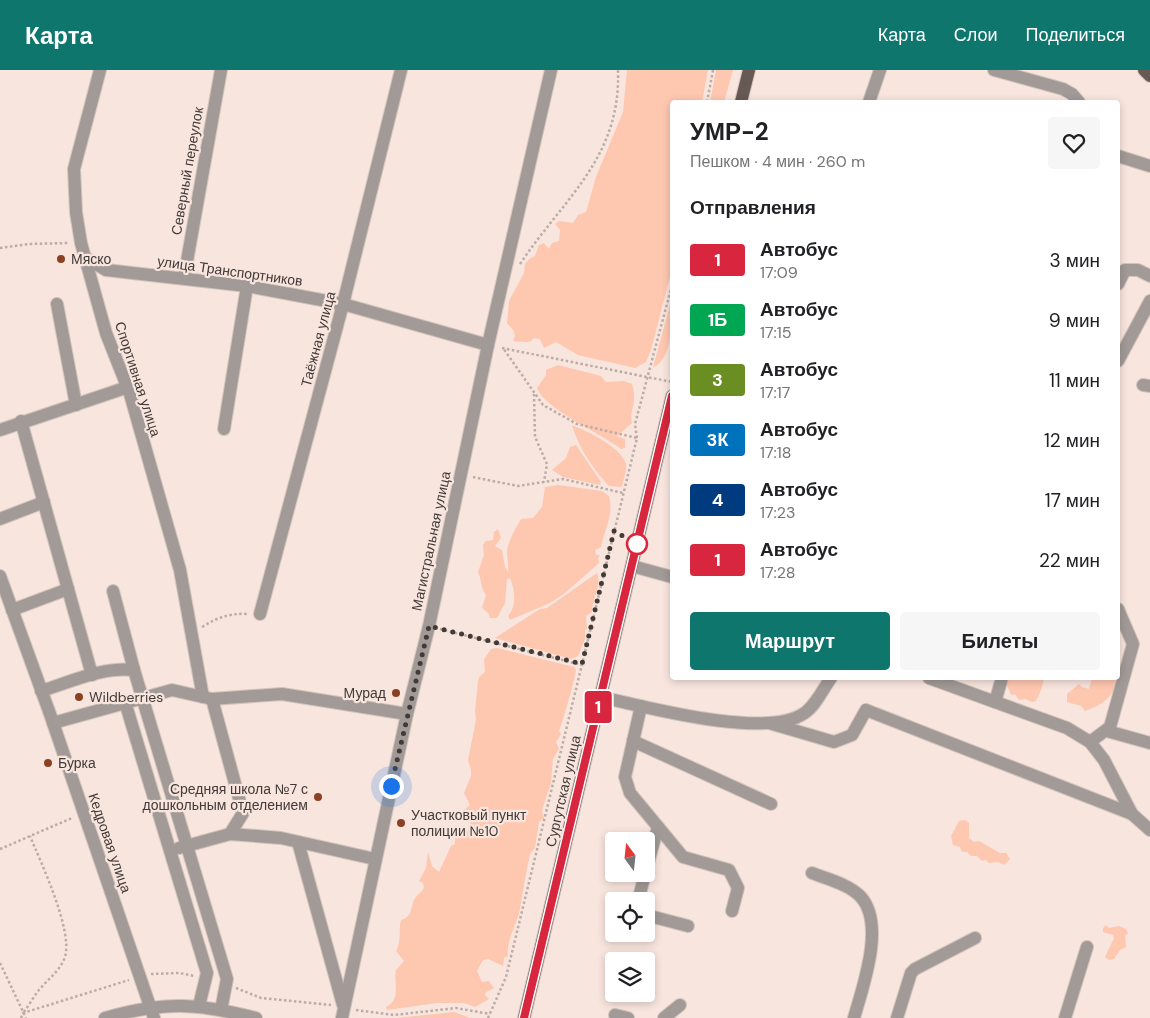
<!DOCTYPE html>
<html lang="ru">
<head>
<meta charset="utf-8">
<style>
  :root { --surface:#fff; --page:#f6f6f6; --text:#202124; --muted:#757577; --accent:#0f766e }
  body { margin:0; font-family:"DM Sans",sans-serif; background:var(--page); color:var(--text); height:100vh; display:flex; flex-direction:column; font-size:19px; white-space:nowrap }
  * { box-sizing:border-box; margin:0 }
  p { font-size:16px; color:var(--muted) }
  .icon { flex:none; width:28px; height:28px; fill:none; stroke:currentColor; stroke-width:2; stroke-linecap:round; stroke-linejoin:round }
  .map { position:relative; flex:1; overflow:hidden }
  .panel { position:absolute; left:670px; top:30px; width:450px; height:580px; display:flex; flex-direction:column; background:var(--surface); border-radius:5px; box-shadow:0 2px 8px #0003 }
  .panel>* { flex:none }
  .badge { padding:0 10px; border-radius:4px; font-size:18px; line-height:32px }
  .needle { width:32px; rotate:345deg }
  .buttons { position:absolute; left:605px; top:762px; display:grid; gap:10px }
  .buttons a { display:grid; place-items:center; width:50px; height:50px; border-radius:5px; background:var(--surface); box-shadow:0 2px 8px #0003; font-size:25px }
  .you { position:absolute; width:25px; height:25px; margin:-12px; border:4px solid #fff; border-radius:50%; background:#1a73e8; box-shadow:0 0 0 8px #1a73e833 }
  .map>.badge { position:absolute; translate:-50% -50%; box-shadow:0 0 0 2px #fff }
  h2 { padding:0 20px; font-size:19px; line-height:45px }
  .round { display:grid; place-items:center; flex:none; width:52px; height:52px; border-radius:5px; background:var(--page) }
  .head { display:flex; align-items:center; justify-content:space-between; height:85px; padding:0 20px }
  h1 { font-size:24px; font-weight:700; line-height:38px }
  .cta { display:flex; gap:10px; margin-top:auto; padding:10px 20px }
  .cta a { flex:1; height:58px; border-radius:5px; background:var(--accent); color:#fff; font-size:20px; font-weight:700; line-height:58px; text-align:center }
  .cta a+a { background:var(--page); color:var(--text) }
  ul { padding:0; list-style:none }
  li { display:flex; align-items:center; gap:15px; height:60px; padding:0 20px }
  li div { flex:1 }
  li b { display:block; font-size:19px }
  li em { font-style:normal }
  li .badge { min-width:55px; font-weight:700; text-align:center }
  header { display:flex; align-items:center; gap:30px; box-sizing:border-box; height:70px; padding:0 25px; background:var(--accent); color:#fff }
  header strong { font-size:24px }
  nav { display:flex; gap:28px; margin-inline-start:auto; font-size:18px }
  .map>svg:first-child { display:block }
  .green { fill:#fec7b0 }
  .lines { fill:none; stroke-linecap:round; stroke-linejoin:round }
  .minor-casing { stroke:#d3c3bd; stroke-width:14 }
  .major-casing { stroke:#d3c3bd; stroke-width:14 }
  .path { stroke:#bbaca6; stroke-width:2.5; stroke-dasharray:2.5 2.5; stroke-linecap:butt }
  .minor { stroke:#a29a97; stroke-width:12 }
  .major { stroke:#675954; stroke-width:12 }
  .line-casing { stroke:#fff; stroke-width:11 }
  .line { stroke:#d7263d; stroke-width:8 }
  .walk { stroke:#413a37; stroke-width:5; stroke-dasharray:0 9 }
  .poi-dot { fill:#8a4222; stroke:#f8e5de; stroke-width:2 }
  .stop-dot { fill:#fff; stroke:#d7263d; stroke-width:2.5 }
  .labels { text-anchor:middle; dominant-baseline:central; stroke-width:4.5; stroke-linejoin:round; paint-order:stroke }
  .street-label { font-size:14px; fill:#413a37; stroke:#f8e5de }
  .poi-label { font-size:14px; fill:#413a37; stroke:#f8e5de; text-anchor:start }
</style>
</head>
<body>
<header>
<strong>Карта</strong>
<nav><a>Карта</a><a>Слои</a><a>Поделиться</a></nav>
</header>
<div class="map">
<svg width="1150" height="948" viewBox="0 0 1150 948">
  <rect width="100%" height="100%" fill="#f8e5de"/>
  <g class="green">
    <path d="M627,0H708L702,32H672V199L651,280L646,292L635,298L578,285L556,272L544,278L540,269L534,268C527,276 522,270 515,272L513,269L515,267L514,261L507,253L509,231L524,203L525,194L529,189L535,186L539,175L544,173L549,179L552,173L559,171L560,160L555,154L559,151L573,153L578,145L586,142L596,107L623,42Z"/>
    <path d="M716,0H733L724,32H710Z"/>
    <path d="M672,228C673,245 672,293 653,297Z"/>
    <path d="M558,295L601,306L606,312L624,311L632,314C638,333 629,341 632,353L617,366L625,369V378L621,379C602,364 543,338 537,318L546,305V300Z"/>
    <path d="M572,355C587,361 621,377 626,394C627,400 623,410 622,417L609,416C594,400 578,377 572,355Z"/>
    <path d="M576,375L601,412L600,415L563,407L552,400L566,388L570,377Z"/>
    <path d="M558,415L602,421L609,426C614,444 605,458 601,477L595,480L596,485H600L598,488L599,493L565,523L550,533L510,550L508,546C517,536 515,520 510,508L507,509L505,533L497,548H490L488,543L482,538L486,525C480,517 482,510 478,502L484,485L483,475L486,471L493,470L494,462L498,459L501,468L495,476L502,480L505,497L508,502C509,494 507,489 507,482C507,473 517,456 521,449L533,448L542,437L545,417Z"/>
    <path d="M597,503C602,514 592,529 592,542L586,546L587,559L585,560V569L578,586L571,589L495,568L540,539L547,538Z"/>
    <path d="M497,578L574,597L576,600C576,605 562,655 559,661L561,664L556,672L559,679L553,689L551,713L542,740L544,748L539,752L535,778L530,784C526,803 523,820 520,839C517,855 506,870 508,886L504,888L503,896L488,889L483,890L477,901L482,912L489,911L494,918L486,922L485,925L489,929L475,937L464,933H437L387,940L386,937C402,929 393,913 396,900L404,891L396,881C402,871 398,860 401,850C415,846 409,835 416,827C419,823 422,822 424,818L423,813L419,811L426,798L428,782L432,796L439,802L451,776L455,774V763L462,759L466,762L472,757L469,750L460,747L459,744L470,735L464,723L471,706V700L468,690L476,650L475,641L478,612L479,607L485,602L484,589L491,579Z"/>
    <path d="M1118,590L1122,604C1112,626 1108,633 1085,641L1081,636L1067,632V624L1079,614L1082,617L1089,619L1092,608H1118Z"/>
    <path d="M1006,608H1044C1043,616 1040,623 1036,631L1032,632L1025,629L1019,630L1015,624L1011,625L1005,610Z"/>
    <path d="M965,750L969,753V768L974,772L979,771L1000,783H1006L1010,789L1004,795L998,792L989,793L986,790L982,791L977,786H971L967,782H962L960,777L953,775L951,766L959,751Z"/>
    <path d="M1106,855L1109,858L1119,856L1126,859L1128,863L1125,866L1126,877L1120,880L1114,889L1109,890L1105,887L1114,868L1113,865L1103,862V858Z"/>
    <path d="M454,942L470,948H396Z"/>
  </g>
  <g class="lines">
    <g class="minor-casing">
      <g id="minor">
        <path d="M100,0L74,99L76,142L81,173L106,263L130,324L180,500L203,627"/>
        <path d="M994,0L1063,19L1072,24L1079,32"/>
        <path d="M869,32L880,0"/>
        <path d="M1118,86L1150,96"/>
        <path d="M86,188L106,200L247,216L343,234L488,275"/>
        <path d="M184,208L221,0"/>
        <path d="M1118,214L1125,200H1138L1150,206"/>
        <path d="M57,234L76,335"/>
        <path d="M1118,291L1150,231"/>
        <path d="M1143,315L1150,316"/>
        <path d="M21,351L92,605"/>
        <path d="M224,359L247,216"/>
        <path d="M0,360L128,317"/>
        <path d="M0,449L44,432"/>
        <path d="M632,496L672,507"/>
        <path d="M0,506L50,644L154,948"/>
        <path d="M113,521L134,600"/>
        <path d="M12,540L68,519"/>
        <path d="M260,544L343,234L401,0"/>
        <path d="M929,608L1067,658L1090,672L1104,690L1132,744L1150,760"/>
        <path d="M41,621C70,612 104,596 134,600L227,909L221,940"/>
        <path d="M601,627C646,637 764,669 803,644C815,637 823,619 831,608"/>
        <path d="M212,629L243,743L230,764"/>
        <path d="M125,632L207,903L199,936"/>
        <path d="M995,632L1002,608"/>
        <path d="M641,636L625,707L630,723L683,787L729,800L738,818L732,841"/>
        <path d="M53,653L172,620L212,629L282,624L407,644"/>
        <path d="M769,653L834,672L852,665L866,640L1132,744"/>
        <path d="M1107,661L1150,673"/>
        <path d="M633,671L771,734"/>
        <path d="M1090,672L1110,657L1133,574L1118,539"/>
        <path d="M298,772L343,935"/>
        <path d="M179,778L230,764L281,768L375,789"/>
        <path d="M646,800L658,757"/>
        <path d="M812,803C827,809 848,814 860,826C886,853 863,916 854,948"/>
        <path d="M638,831L645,804"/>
        <path d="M646,845L688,856"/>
        <path d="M615,945L628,948"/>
        <path d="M105,948C164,931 197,933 256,948"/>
        <path d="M342,948L407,644L429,556L488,275L551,0"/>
        <path d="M664,948L680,935"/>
        <path d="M897,948L911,903L915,899L975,868"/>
        <path d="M1065,948L1087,877"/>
      </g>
    </g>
    <g class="major-casing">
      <g id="major">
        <path d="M1144,0L1150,6"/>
        <path d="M741,32L749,0"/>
        <path d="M524,948L672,326"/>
      </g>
    </g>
    <g class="path">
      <path d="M707,32L713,0"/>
      <path d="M0,178L29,174L69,173"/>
      <path d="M520,194C564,128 621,88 618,0"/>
      <path d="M502,278L672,312"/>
      <path d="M534,324L535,367L547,394L544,412"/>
      <path d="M637,368L635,354L672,215"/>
      <path d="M473,407L518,416L563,409L623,423"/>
      <path d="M202,557C218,547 230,543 249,544"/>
      <path d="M440,559L582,595"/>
      <path d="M0,779L72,748"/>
      <path d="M0,893L26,948"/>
      <path d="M151,904L179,903L195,906"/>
      <path d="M236,918L261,928L331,935"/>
      <path d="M356,940L394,945L456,938L490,944"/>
      <path d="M24,942C29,935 34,926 39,920C48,909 60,901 65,887C73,860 41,793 30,766"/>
      <path d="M21,948L23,943L129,910"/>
      <path d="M488,948L506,907L637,368L577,354L543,335L503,278"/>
    </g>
    <use href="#minor" class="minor"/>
    <use href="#major" class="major"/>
  </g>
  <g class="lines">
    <g class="line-casing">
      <path id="line" d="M524,948L672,326"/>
    </g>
    <use href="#line" class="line"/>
    <path class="walk" d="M391,716L429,556L582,594L614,461L637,474"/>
  </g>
  <g class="poi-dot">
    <circle cx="61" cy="189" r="5"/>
    <circle cx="396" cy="623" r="5"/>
    <circle cx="79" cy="627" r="5"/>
    <circle cx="48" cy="693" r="5"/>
    <circle cx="318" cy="727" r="5"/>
    <circle cx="401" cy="753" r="5"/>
  </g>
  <circle class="stop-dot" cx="637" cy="474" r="10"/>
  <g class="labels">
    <g class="street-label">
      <text transform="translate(187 101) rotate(-80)">Северный переулок</text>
      <text transform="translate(230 201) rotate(8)">улица Транспортников</text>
      <text transform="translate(318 269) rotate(-75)">Таёжная улица</text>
      <text transform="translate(138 309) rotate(72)">Спортивная улица</text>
      <text transform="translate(431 471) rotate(-78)">Магистральная улица</text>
      <text transform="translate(563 721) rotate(-77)">Сургутская улица</text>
      <text transform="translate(110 773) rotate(71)">Кедровая улица</text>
    </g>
    <g class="poi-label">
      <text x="71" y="189">Мяско</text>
      <text x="386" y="623" text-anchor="end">Мурад</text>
      <text x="89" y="627">Wildberries</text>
      <text x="58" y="693">Бурка</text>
      <text x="308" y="719" text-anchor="end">Средняя школа №7 с<tspan x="308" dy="16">дошкольным отделением</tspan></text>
      <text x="411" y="745">Участковый пункт<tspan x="411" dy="16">полиции №10</tspan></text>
    </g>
  </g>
</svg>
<div class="buttons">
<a><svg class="needle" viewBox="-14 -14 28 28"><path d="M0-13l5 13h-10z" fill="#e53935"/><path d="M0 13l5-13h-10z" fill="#757577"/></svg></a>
<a><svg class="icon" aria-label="locate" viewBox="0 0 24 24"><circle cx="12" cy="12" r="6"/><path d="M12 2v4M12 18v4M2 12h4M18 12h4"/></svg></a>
<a><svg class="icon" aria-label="layers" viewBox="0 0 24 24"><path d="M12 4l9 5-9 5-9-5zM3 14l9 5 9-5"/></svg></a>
</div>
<div class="you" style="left:391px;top:716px"></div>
<b class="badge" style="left:598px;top:637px;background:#d7263d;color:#fff">1</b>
<section class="panel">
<div class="head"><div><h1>УМР-2</h1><p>Пешком · 4 мин · 260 m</p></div><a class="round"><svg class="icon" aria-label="heart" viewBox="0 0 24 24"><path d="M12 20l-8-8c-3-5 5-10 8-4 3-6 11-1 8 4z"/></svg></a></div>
<h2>Отправления</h2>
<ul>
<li><span class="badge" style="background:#d7263d;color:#fff">1</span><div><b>Автобус</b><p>17:09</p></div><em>3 мин</em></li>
<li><span class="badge" style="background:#00a651;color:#fff">1Б</span><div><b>Автобус</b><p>17:15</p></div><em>9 мин</em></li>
<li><span class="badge" style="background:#6b8e23;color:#fff">3</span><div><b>Автобус</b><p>17:17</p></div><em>11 мин</em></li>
<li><span class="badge" style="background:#0072bc;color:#fff">3К</span><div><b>Автобус</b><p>17:18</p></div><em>12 мин</em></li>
<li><span class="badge" style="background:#003b80;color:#fff">4</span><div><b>Автобус</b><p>17:23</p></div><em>17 мин</em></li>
<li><span class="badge" style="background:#d7263d;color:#fff">1</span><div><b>Автобус</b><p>17:28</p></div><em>22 мин</em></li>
</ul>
<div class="cta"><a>Маршрут</a><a>Билеты</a></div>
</section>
</div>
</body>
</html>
